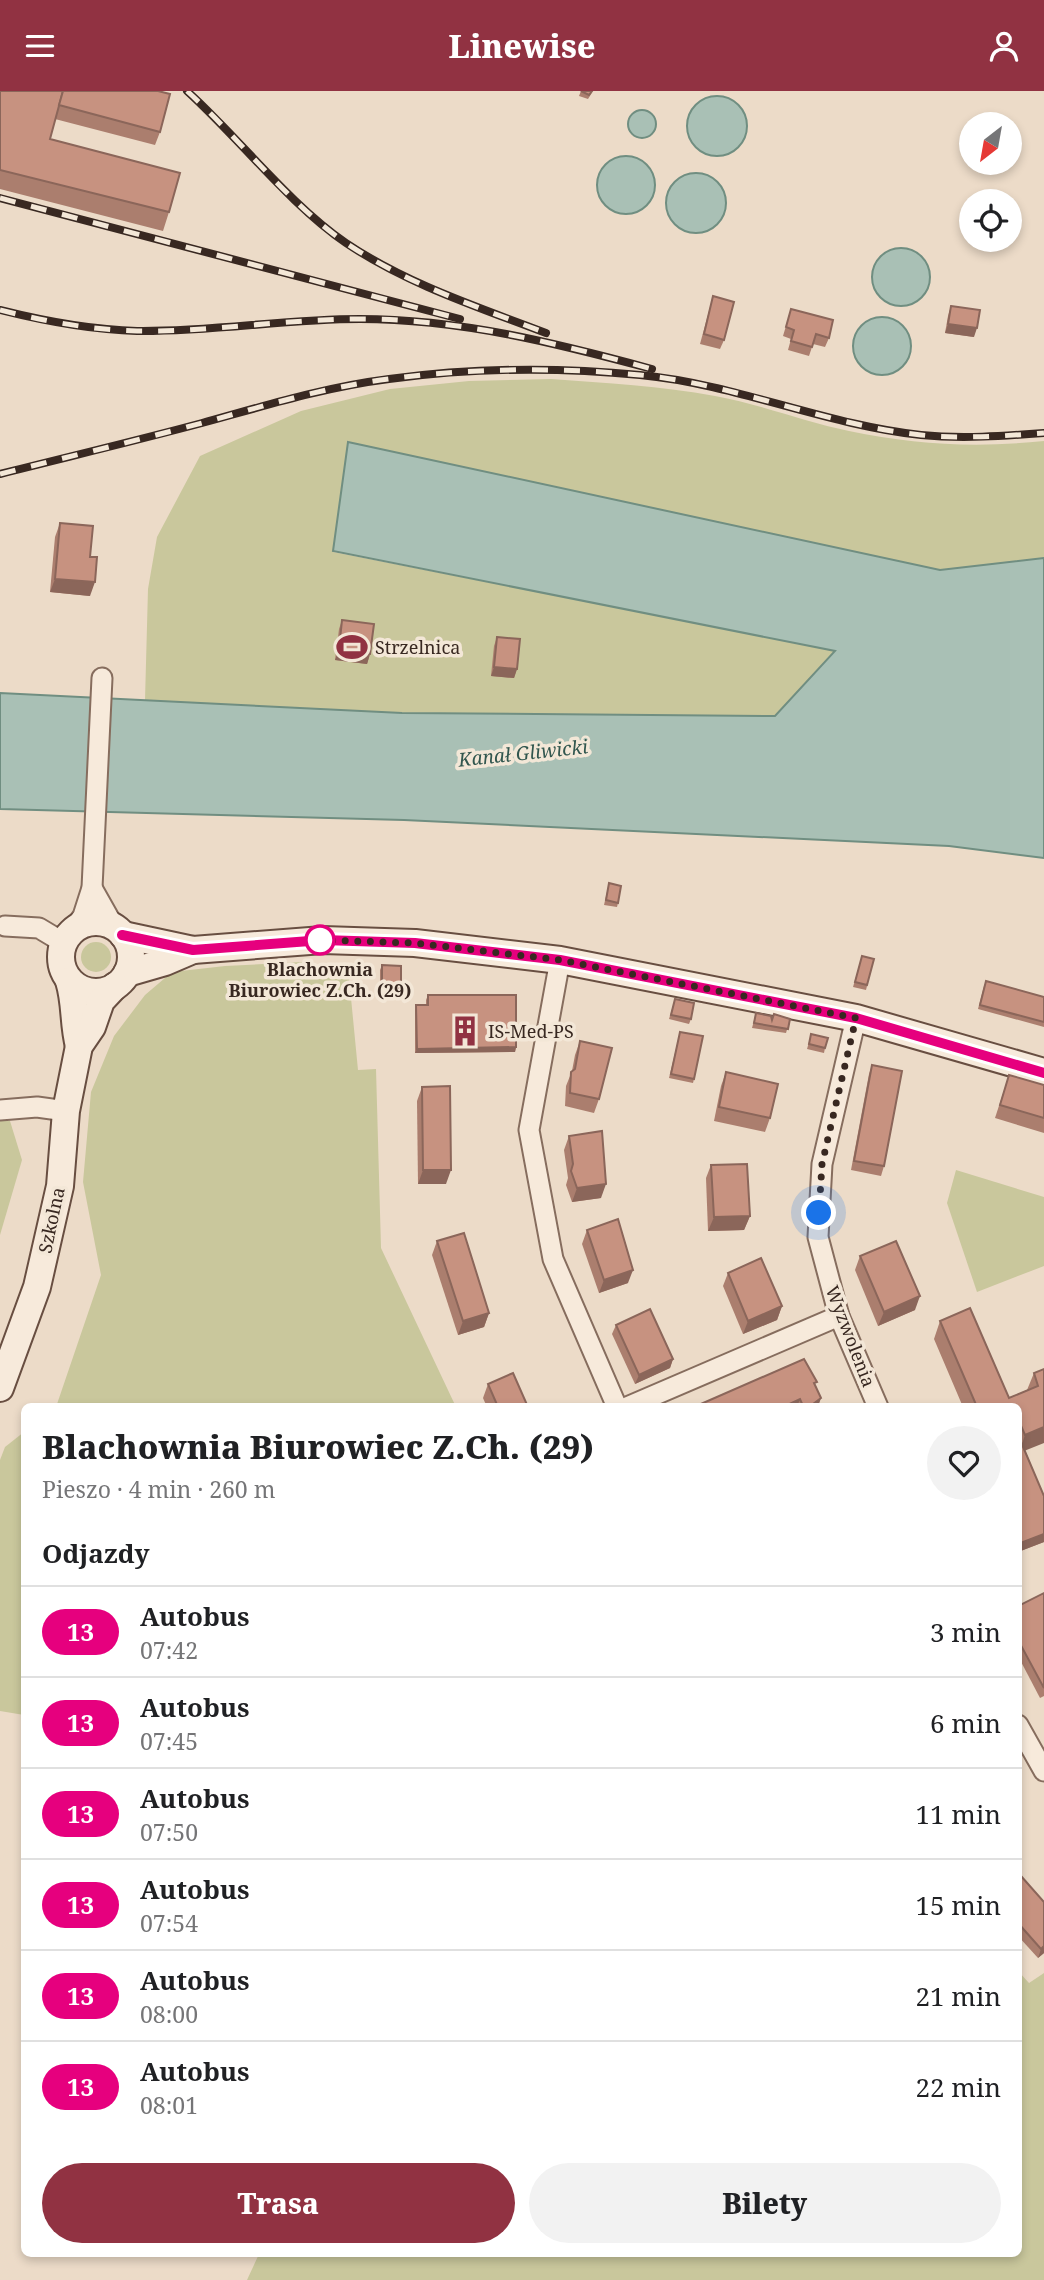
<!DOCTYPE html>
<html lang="pl">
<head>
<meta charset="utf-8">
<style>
  :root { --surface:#fff; --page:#f2f2f2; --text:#202124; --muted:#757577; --line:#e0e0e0; --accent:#913242 }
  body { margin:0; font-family:"Noto Serif",serif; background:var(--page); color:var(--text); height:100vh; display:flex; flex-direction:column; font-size:26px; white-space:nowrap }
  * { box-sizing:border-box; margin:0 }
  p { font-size:23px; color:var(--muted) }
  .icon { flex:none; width:38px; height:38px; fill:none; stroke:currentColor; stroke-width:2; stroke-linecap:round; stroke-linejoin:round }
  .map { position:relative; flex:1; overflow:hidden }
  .sheet { position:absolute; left:21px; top:1312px; width:1001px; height:854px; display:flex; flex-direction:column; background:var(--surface); border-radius:10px; box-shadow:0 4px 10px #0003 }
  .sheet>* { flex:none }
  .badge { padding:0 14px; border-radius:23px; font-size:24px; line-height:46px }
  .needle { width:46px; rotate:211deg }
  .tools { position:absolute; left:959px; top:21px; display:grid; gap:14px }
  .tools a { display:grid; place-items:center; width:63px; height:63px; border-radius:50%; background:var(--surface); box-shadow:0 4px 10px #0003; font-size:35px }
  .you { position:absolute; width:35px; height:35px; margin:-18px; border:5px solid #fff; border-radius:50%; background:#1a73e8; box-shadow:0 0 0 10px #1a73e833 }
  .map>.badge { position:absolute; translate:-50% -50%; box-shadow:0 0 0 4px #fff }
  h2 { padding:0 21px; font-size:26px; line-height:63px }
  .round { display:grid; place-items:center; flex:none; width:74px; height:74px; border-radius:37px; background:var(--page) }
  .summary { display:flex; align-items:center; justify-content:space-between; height:119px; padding:0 21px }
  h1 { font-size:33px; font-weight:800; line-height:52px }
  .action { display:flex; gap:14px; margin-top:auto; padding:14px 21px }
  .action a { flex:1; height:80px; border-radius:42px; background:var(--accent); color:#fff; font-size:28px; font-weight:800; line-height:80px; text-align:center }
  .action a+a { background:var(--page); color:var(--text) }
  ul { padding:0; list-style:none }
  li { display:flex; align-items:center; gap:21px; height:91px; padding:0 21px; border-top:2px solid var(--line) }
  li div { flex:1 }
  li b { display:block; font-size:26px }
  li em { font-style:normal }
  li .badge { min-width:77px; font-weight:700; text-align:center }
  header { display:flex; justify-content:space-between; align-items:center; height:91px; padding:0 21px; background:var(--accent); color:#fff; font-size:32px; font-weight:800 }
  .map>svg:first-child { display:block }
  .green { fill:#c9c79c }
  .water { fill:#a9c0b5; stroke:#708e81; stroke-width:2 }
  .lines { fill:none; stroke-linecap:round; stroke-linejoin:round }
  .street-casing { stroke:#866d5e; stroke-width:23 }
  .secondary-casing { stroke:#684e41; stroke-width:30 }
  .street { stroke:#f7eadb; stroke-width:19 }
  .secondary { stroke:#f7eadb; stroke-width:26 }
  .rail-casing { stroke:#382821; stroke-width:8 }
  .rail { stroke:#f3e7d7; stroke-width:5; stroke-dasharray:16; stroke-linecap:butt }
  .wall { fill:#ab7e6e }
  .shaded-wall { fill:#8b665a }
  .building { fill:#c79280; stroke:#8b665a; stroke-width:2 }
  .line-casing { stroke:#fff; stroke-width:16 }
  .line { stroke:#e6007e; stroke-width:10 }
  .walk { stroke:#382821; stroke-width:7; stroke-dasharray:0 12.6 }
  .stop-dot { fill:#fff; stroke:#e6007e; stroke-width:3.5 }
  .labels { text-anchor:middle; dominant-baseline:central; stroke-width:7; stroke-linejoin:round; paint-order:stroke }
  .poi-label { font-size:18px; fill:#382821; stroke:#f3e7d7; text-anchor:start }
  .stop-label { font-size:18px; font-weight:bold; fill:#382821; stroke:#f3e7d7 }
  .street-label { font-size:18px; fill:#382821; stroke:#f3e7d7 }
  .water-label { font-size:19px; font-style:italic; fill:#31564e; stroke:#f3e7d7 }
</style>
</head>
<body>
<header><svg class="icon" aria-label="menu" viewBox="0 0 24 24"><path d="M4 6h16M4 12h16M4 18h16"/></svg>Linewise<svg class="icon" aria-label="person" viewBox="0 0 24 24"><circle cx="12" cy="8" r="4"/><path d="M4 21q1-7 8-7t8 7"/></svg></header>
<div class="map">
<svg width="1044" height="2189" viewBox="0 0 1044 2189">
  <rect width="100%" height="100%" fill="#ecdbc8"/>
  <g class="green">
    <path d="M551,288C606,292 661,295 715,305C760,313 804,331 849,340C916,354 976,357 1044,350V467L941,479L348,352L333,461L836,559L775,625L402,622L145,609L148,498L157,446L200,365L301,320L390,298L469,290Z"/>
    <circle cx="96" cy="866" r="15"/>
    <path d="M302,871V876H348L358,979L376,978L381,1157L456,1316H56L101,1184L83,1091L91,1001L114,945L145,904L172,881L225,875Z"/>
    <path d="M0,1029L10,1030L22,1069L0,1144Z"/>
    <path d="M956,1079L1044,1106V1175L977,1201L947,1112Z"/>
    <path d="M24,1341V1624L0,1620V1369L5,1356Z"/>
    <path d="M1019,1881L1029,1892L1044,1882V2189H247L259,2163H1018Z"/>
  </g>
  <g class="water">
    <circle cx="717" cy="35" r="30"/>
    <circle cx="642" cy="33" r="14"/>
    <circle cx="626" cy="94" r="29"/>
    <circle cx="696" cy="112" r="30"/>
    <circle cx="901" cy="186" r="29"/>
    <circle cx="882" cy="255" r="29"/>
    <path d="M348,351L940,479L1044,467V767L949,755L404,729L0,718V602L402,622L775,625L835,560L333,460Z"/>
  </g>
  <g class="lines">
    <g class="street-casing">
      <g id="street">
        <path d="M92,797L114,836"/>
        <path d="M5,835L39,837L64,852"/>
        <path d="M71,842L83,825L92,797L102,587"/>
        <path d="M560,869L529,1039L553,1168L617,1316"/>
        <path d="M856,927L822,1073L818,1146L839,1225L878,1316"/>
        <path d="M0,1019L37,1016L66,1020"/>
        <path d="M627,1316L839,1225"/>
        <path d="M1018,1634L1044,1680"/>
      </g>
    </g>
    <g class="secondary-casing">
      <g id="secondary">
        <circle cx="96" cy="866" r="35"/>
        <path d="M123,844L193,859L323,849L415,852L560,869L856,927L1044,981"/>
        <path d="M127,882L165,871L193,859"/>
        <path d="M69,890C76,912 73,933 79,955"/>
        <path d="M0,1297L37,1196L60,1095L66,1020L79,955L92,936L101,910L115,895"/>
      </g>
    </g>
    <use href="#street" class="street"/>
    <use href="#secondary" class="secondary"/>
    <g class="rail-casing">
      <g id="rail">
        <path d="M187,0C239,47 289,113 346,152C407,193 478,216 546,242"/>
        <path d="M0,107L460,228"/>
        <path d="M0,219C44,230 91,239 137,240C211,241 285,228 360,228C460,228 556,252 652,278"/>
        <path d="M0,383C67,366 135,350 202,332C264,315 325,296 389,288C471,277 557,276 640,284C736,293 826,334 921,344C962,348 1003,345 1044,342"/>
      </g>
    </g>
    <use href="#rail" class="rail"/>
  </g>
  <g class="wall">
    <path d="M0,0H158L160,41L155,54L55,28L50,48L169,121L163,140L0,98Z"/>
    <path d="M581,0H593L588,8L579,5Z"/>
    <path d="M713,205L724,249L720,258L700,253Z"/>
    <path d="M951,215L974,246L945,242L948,225Z"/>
    <path d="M791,218L829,247L825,256L813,253L809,265L788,259L791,248L783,245Z"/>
    <path d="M60,432L90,505L50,501L55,446Z"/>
    <path d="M342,529L370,563L367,573L335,569L339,538Z"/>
    <path d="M497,546L517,578L514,587L491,585L494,555Z"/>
    <path d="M609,792L618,812L617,816L604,814Z"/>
    <path d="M862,865L874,868L866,899L853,896Z"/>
    <path d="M382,874L399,903H380V879Z"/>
    <path d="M984,895L1044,906V936L978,918Z"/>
    <path d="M428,904L516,956L515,961L415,962V919L416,914H426V909Z"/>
    <path d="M675,908L691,928L689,933L669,928Z"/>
    <path d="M756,922L772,928H790L786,942L752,937Z"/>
    <path d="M680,941L694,988L693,992L669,987Z"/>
    <path d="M811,944L825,957L824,962L807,958Z"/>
    <path d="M580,950L599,1008L594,1022L565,1015L566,995L572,980L575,964Z"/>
    <path d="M872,974L884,1075L881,1085L851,1079L869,983Z"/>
    <path d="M726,981L770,1027L765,1041L714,1030L721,995Z"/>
    <path d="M1009,984L1044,994V1042L995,1027Z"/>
    <path d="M422,996L446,1093H418L417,1010Z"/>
    <path d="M569,1045L601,1107L572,1111L566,1094L568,1087L564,1059Z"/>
    <path d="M711,1074L750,1125L744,1139L708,1140L706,1087Z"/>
    <path d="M587,1139L628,1192L599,1202L582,1153Z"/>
    <path d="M437,1150L489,1222L484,1236L458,1244L432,1164Z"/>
    <path d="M860,1165L915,1219L878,1235L855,1179Z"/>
    <path d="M728,1182L782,1215L777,1229L743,1243L723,1195Z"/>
    <path d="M940,1230L1009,1307L1027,1299L1034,1282L1044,1278L1025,1359L1044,1405V1451L1018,1461V1316H963L934,1248Z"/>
    <path d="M616,1234L673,1268L670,1277L635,1293L612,1243Z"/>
    <path d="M488,1293L528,1316H487L483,1307Z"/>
    <path d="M816,1295L818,1316H694Z"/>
    <path d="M1044,1502V1605L1040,1607L1018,1565V1515Z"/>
    <path d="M1018,1787L1044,1862L1038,1867L1018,1845Z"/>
  </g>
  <g class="shaded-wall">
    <path d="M948,233L977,237L974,246L945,242Z"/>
    <path d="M55,488L95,491L90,505L50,501Z"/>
    <path d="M339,559L370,563L367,573L335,569Z"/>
    <path d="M494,576L517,578L514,587L491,585Z"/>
    <path d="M382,898H401L399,903H380Z"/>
    <path d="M516,956L515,961L415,962L417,958Z"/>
    <path d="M423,1079H451L446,1093H418Z"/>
    <path d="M606,1093L601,1107L572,1111L577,1097Z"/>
    <path d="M750,1125L744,1139L708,1140L714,1126Z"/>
    <path d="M633,1179L628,1192L599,1202L604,1189Z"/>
    <path d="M920,1205L915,1219L878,1235L884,1221Z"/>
    <path d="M782,1215L777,1229L743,1243L748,1230Z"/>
    <path d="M489,1222L484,1236L458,1244L463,1230Z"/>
    <path d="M673,1268L670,1277L635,1293L639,1284Z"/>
    <path d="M821,1307L818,1316H809Z"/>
    <path d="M800,1308L797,1316H783Z"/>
    <path d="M1044,1336V1352L1019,1362L1025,1344Z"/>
    <path d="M1044,1443V1451L1018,1461V1453Z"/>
    <path d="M1044,1855V1862L1038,1867L1041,1858Z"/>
  </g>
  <g class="building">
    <path d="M0,0H63L50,48L180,82L169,121L0,79Z"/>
    <path d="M63,0H158L170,3L160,41L59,14Z"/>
    <path d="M581,0H592L589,4Z"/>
    <path d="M713,205L734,211L724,249L704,243Z"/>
    <path d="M951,215L980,219L977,237L948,233Z"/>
    <path d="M791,218L833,229L829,247L816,243L812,256L791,250L794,239L786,236Z"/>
    <path d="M60,432L93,435L90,466H97L95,491L55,488Z"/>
    <path d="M342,529L374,533L370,563L339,559Z"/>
    <path d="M497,546L520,548L517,578L494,576Z"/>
    <path d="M609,792L621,795L618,812L606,809Z"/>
    <path d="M862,865L874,868L867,894L855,891Z"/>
    <path d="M382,874L401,875V898H382Z"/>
    <path d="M986,890L1044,906V931L980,914Z"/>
    <path d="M428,904H516V956L417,958L416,914H428Z"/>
    <path d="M675,908L694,912L691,928L671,924Z"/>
    <path d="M756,922L771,925L772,929L774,923L790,928L788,938L754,932Z"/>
    <path d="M680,941L703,945L694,988L671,983Z"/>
    <path d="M811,943L828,947L825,957L809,953Z"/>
    <path d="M580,950L612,957L599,1008L570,1002L571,981L575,978Z"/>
    <path d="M872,974L902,980L884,1075L854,1070Z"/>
    <path d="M726,981L778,993L770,1027L719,1016Z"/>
    <path d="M1009,984L1044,994V1027L1000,1014Z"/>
    <path d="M450,995L451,1079H423L422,996Z"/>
    <path d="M602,1040L606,1093L577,1097L571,1080L573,1073L569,1045Z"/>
    <path d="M747,1073L750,1125L714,1126L711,1074Z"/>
    <path d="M618,1128L633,1179L604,1189L587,1139Z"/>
    <path d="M464,1142L489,1222L463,1230L437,1150Z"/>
    <path d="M896,1150L920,1205L884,1221L860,1165Z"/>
    <path d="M761,1167L782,1215L748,1230L728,1182Z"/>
    <path d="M970,1217L1009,1307L1038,1295L1034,1282L1044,1278V1336L1025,1344L1018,1328V1316H977L940,1230Z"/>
    <path d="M650,1218L673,1268L639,1284L616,1234Z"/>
    <path d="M804,1268L817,1291L814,1292L821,1307L809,1316L803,1315L800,1308L783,1316H694Z"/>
    <path d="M513,1282L528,1316H498L488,1293Z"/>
    <path d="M1018,1344L1044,1405V1443L1018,1453Z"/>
    <path d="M1044,1502V1597L1018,1549V1515Z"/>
    <path d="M1021,1785L1044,1811V1855L1041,1858L1018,1832V1787Z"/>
  </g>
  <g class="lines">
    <g class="line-casing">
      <path id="line" d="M122,844L193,859L323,849L415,852L560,869L856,927L1044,982"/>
    </g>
    <use href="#line" class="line"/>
    <path class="walk" d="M320,849L415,852L560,869L856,927L822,1073L819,1122"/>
  </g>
  <defs>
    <g id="stadium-bare" transform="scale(2.415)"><path d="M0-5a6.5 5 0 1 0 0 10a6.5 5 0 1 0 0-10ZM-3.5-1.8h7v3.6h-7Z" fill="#913242" stroke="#f3e7d7" stroke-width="2.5" paint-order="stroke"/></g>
    <g id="building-bare" transform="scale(2.415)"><path d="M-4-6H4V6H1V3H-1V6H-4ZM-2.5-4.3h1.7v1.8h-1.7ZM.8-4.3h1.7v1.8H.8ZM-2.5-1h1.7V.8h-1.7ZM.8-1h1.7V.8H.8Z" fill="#913242" stroke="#f3e7d7" stroke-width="2.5" paint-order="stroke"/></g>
  </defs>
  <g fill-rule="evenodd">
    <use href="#stadium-bare" x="352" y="556"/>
    <use href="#building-bare" x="465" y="940"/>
  </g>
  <circle class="stop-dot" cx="320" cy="849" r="14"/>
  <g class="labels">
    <g class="poi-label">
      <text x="375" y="556">Strzelnica</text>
      <text x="488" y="940">IS-Med-PS</text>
    </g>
    <g class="stop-label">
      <text x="320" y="878">Blachownia<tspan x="320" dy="21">Biurowiec Z.Ch. (29)</tspan></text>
    </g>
    <g class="street-label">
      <text transform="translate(51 1129) rotate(-78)">Szkolna</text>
      <text transform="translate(851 1245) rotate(69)">Wyzwolenia</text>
    </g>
    <g class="water-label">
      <text transform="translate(523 662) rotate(-6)">Kanał Gliwicki</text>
    </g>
  </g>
</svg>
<div class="tools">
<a><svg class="needle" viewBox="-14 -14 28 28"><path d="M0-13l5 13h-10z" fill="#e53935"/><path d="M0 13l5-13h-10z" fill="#757577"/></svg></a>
<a><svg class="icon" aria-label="locate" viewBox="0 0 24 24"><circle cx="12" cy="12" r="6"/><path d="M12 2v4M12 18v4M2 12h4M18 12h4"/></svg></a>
</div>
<div class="you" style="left:819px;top:1122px"></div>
<section class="sheet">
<div class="summary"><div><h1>Blachownia Biurowiec Z.Ch. (29)</h1><p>Pieszo · 4 min · 260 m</p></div><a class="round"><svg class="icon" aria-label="heart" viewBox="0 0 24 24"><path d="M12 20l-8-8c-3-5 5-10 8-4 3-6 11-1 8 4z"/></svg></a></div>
<h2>Odjazdy</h2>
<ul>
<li><span class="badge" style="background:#e6007e;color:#fff">13</span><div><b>Autobus</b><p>07:42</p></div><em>3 min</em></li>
<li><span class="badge" style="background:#e6007e;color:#fff">13</span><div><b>Autobus</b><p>07:45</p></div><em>6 min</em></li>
<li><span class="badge" style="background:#e6007e;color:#fff">13</span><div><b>Autobus</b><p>07:50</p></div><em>11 min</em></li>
<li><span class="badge" style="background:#e6007e;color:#fff">13</span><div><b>Autobus</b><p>07:54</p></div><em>15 min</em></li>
<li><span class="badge" style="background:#e6007e;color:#fff">13</span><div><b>Autobus</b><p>08:00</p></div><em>21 min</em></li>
<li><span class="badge" style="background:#e6007e;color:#fff">13</span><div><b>Autobus</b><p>08:01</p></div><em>22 min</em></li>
</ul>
<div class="action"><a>Trasa</a><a>Bilety</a></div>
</section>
</div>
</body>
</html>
